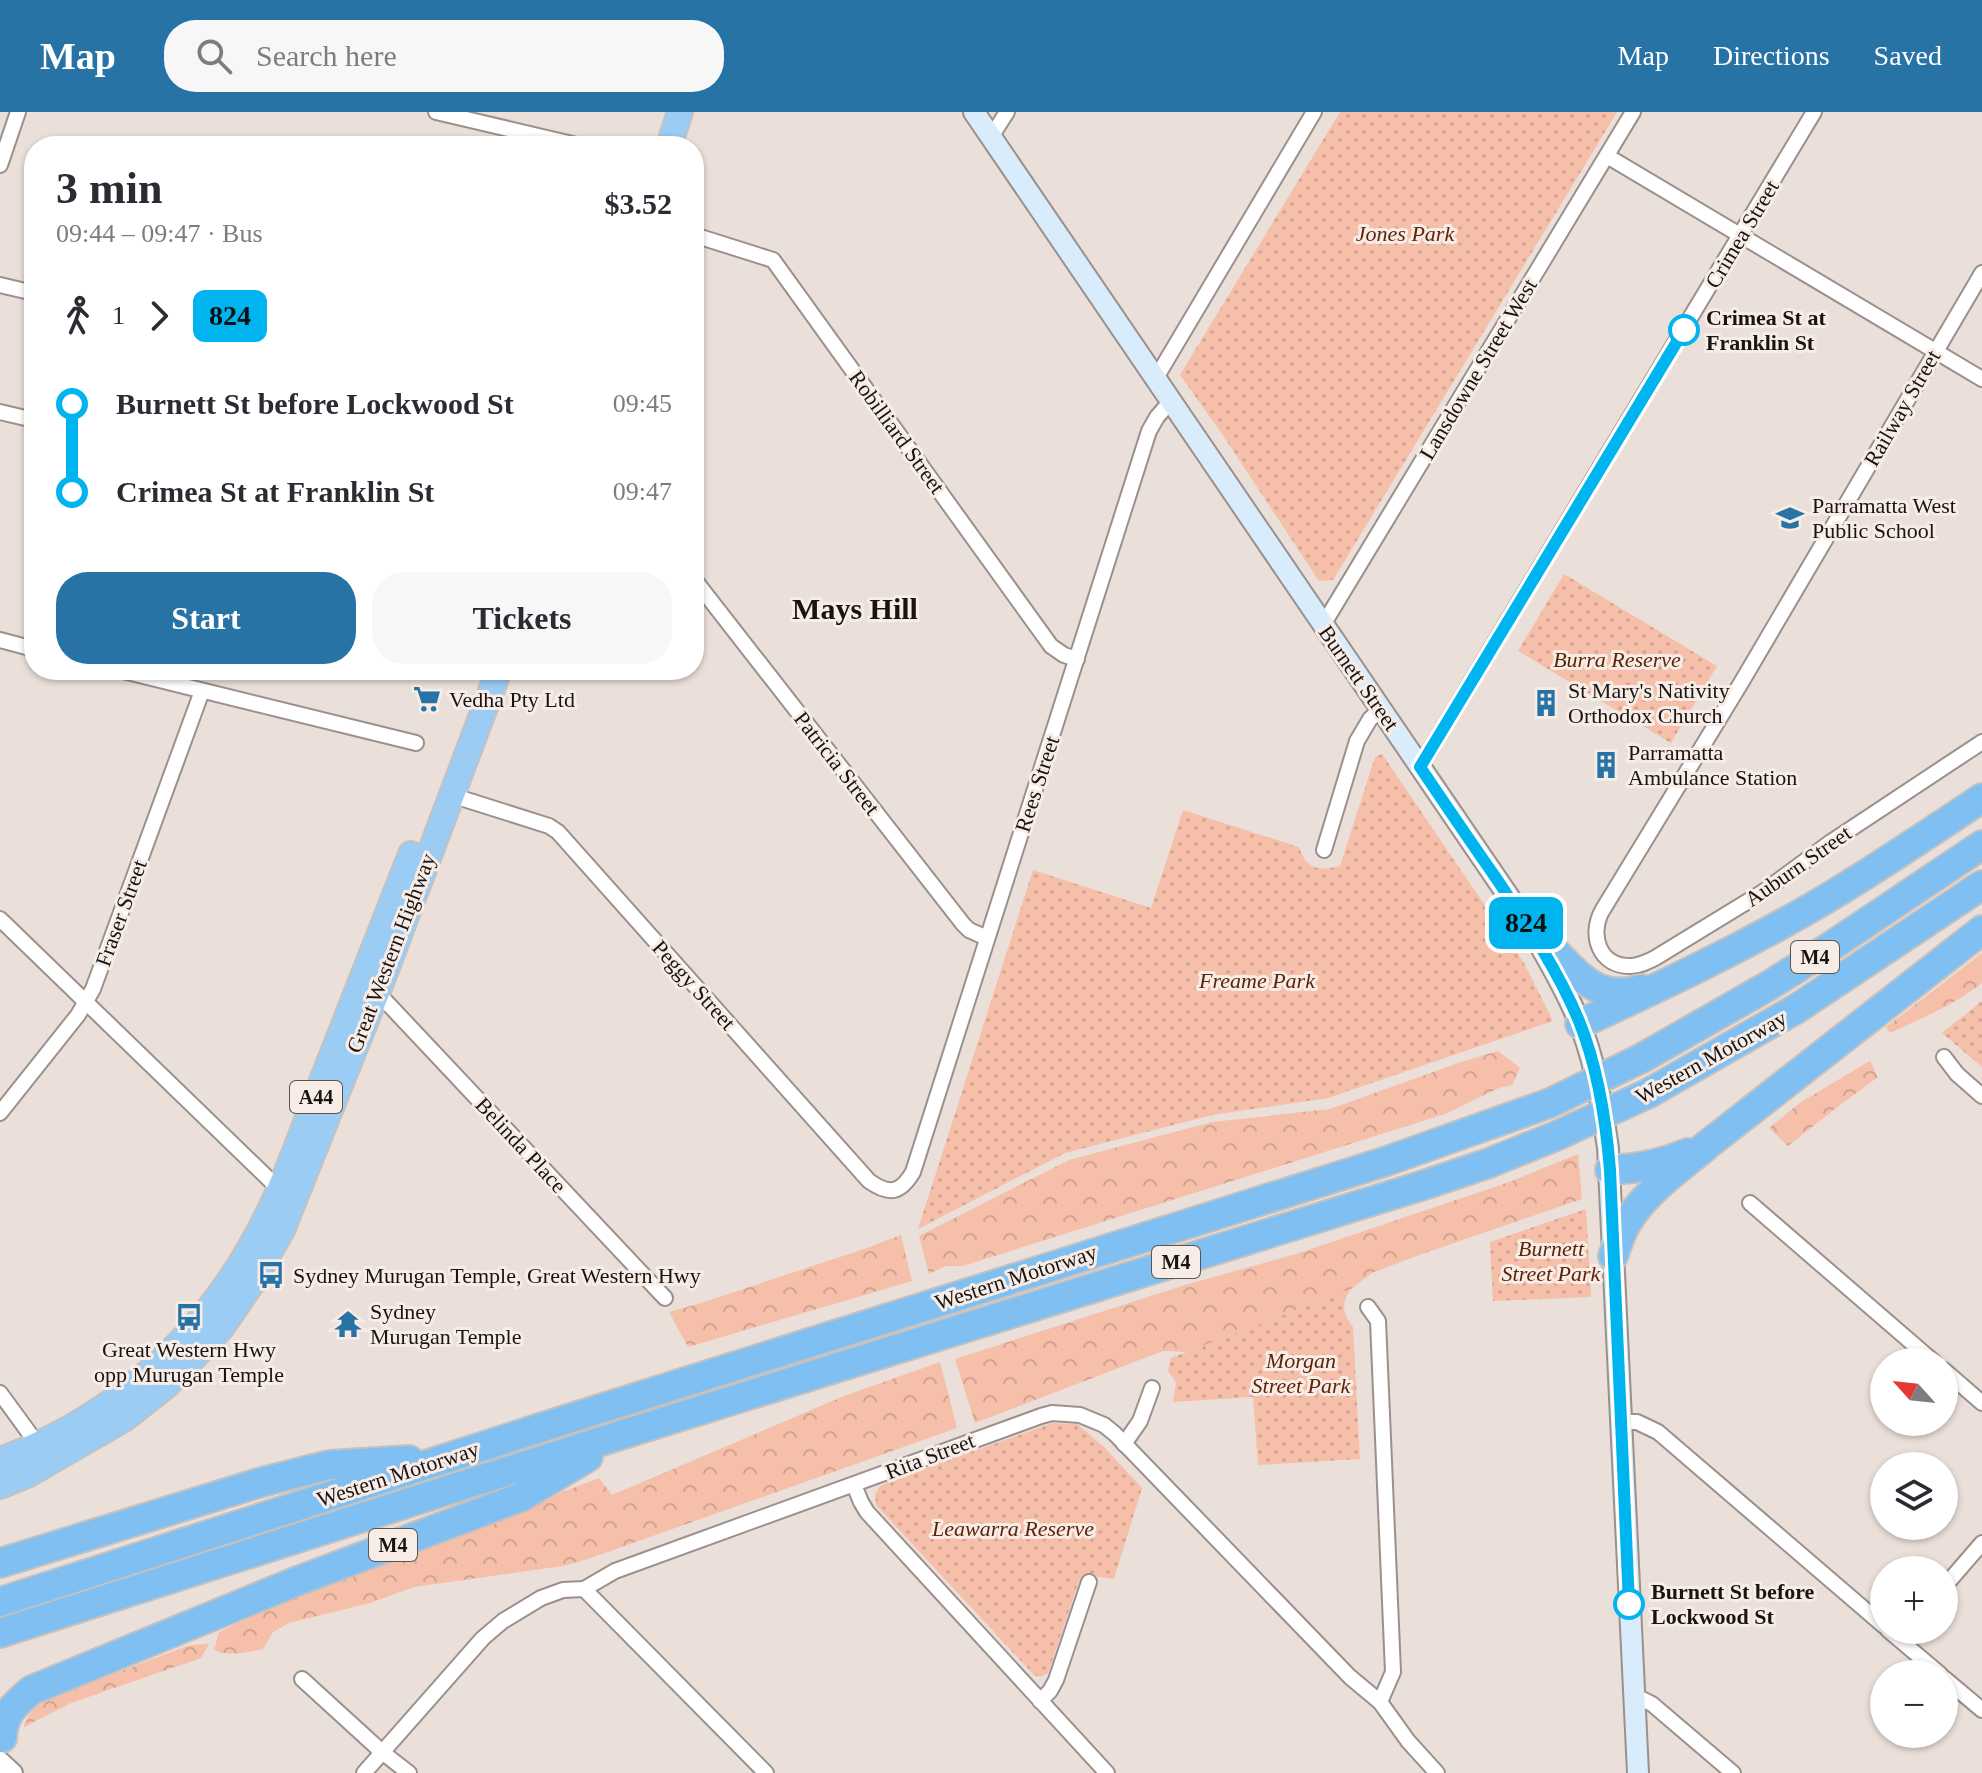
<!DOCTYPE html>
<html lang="en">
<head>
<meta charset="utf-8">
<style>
  :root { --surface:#fff; --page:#f7f7f7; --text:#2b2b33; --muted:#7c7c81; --accent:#2873a6 }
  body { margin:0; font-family:Georgia,serif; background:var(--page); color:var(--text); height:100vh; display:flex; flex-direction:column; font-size:30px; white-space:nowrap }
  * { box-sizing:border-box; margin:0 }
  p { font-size:26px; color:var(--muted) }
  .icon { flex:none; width:44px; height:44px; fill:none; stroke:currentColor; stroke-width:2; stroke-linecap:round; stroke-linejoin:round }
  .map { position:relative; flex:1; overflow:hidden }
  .side { position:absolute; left:24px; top:24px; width:680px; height:544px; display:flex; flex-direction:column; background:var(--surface); border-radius:32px; box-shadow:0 2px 6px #0004 }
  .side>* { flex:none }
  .badge { padding:0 16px; border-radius:12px; font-size:28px; line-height:52px }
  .needle { width:52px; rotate:297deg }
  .tools { position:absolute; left:1870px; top:1236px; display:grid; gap:16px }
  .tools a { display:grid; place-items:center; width:88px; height:88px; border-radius:50%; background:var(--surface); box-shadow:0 2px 6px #0004; font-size:40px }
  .map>.badge { position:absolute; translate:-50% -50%; box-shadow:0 0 0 4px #fff }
  .legs { display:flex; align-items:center; gap:12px; height:88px; padding:0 32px; font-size:26px }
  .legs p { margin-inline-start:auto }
  .head { display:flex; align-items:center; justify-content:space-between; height:136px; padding:0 32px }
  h1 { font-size:44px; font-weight:600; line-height:60px }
  .action { display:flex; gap:16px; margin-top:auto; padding:16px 32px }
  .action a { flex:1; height:92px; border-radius:32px; background:var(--accent); color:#fff; font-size:32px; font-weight:600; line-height:92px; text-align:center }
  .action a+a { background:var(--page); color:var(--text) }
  ul { padding:0 32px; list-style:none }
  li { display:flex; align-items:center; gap:28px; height:88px; font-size:30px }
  li i { display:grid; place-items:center; width:12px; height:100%; margin:0 10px; background:currentColor }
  li i::after { content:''; width:20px; height:20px; margin:-10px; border:6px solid; border-radius:50%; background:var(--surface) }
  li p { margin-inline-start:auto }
  li:first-child i { background:linear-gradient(#0000 50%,currentColor 0) }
  li:last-child i { background:linear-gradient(currentColor 50%,#0000 0) }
  header { display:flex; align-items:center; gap:48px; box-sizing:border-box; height:112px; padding:0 40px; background:var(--accent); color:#fff }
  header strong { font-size:38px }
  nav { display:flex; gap:44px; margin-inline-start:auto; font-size:28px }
  .search { width:560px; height:72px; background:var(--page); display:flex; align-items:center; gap:20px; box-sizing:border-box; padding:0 28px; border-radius:32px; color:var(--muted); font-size:30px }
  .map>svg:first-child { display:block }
  .forest { fill:url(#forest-crowns) }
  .park { fill:url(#park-dots) }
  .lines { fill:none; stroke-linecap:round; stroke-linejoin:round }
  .minor-casing { stroke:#9b908c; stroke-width:18 }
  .tertiary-casing { stroke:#9b908c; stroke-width:22 }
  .secondary-casing { stroke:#9b908c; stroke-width:24 }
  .trunk-casing { stroke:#c3c2c1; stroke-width:28 }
  .motorway-casing { stroke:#c3c2c1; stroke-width:32 }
  .minor { stroke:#fff; stroke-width:14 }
  .tertiary { stroke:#fff; stroke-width:18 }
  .secondary { stroke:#d9ecfb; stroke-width:20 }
  .trunk { stroke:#9accf4; stroke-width:24 }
  .motorway { stroke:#80bff1; stroke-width:28 }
  .motorway-bridge-casing { stroke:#c3c2c1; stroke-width:32; stroke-linecap:butt }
  .motorway-bridge { stroke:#80bff1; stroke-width:28 }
  .line-1-casing { stroke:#fff; stroke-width:18 }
  .line-1 { stroke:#00b5ef; stroke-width:12 }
  .stop-1-dot { fill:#fff; stroke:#00b5ef; stroke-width:4 }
  .labels { text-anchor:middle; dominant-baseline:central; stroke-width:6; stroke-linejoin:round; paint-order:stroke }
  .shield { fill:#f8ece7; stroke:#5b5552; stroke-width:2 }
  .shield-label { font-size:20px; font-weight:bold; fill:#181412 }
  .park-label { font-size:22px; font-style:italic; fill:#5e2408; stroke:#f8ece7 }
  .street-label { font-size:22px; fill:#181412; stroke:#f8ece7 }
  .stop-label { font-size:22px; font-weight:bold; fill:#181412; stroke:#f8ece7; text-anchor:start }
  .poi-label { font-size:22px; fill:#181412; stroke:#f8ece7; text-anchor:start }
  .district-label { font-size:30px; font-weight:bold; fill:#181412; stroke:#f8ece7 }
</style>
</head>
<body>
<header>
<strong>Map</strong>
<div class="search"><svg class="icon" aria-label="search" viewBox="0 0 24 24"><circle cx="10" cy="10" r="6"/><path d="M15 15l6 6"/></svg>Search here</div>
<nav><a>Map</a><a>Directions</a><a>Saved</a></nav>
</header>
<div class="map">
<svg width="1982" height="1661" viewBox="0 0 1982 1661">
  <defs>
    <pattern id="forest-crowns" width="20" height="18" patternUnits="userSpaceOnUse" patternTransform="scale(2)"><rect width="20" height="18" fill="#f6bfa9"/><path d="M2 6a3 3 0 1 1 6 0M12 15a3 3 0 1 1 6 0" fill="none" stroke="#d2a390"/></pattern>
    <pattern id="park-dots" width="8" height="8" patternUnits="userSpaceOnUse" patternTransform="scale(2)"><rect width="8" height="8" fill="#f6bfa9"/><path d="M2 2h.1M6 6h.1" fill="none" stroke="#d2a390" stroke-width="1.8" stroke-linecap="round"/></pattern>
  </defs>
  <rect width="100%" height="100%" fill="#ebdfda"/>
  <g class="forest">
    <path d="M1982,841V871C1954,893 1922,906 1890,921L1886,915Z"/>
    <path d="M1498,939L1520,956L1512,973L1499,976L1445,1002L963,1154H945L929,1162L919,1124L1069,1048L1212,1010L1330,997L1461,950Z"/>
    <path d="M1870,949L1878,965L1840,993L1788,1034L1769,1016L1801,990Z"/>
    <path d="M1578,1042L1582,1087L1419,1143L1372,1161L1351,1177L1187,1240L1163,1239L975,1311L955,1247L1185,1173L1296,1142L1512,1069Z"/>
    <path d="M901,1123L912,1169L688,1235L669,1200L701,1191L867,1136Z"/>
    <path d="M940,1250L957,1316L588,1447L563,1454L414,1475L370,1491L289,1511L273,1520L263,1537C248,1540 228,1545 214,1538L219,1520L308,1478L599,1366L612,1383L844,1284Z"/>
    <path d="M209,1532L201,1546L71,1591L24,1615C28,1599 40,1592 54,1584L190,1533Z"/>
  </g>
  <g class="park">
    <path d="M1340,0H1617L1333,468L1319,469L1222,322L1180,263Z"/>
    <path d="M1564,462L1717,554L1671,631L1518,539Z"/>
    <path d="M1382,642L1524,851L1553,909L1328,986L1212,1003L1065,1041L918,1117L1033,758L1151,796L1183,698L1299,735C1307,758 1318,759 1340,754L1375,645Z"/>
    <path d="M1982,889V955L1942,921Z"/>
    <path d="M1586,1097L1591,1185L1493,1189L1490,1130Z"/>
    <path d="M1351,1177C1341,1192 1342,1201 1353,1215L1360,1347L1258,1353L1253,1285L1173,1290L1176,1270L1168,1259L1171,1246Z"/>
    <path d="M1052,1311L1077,1312L1104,1335L1142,1376L1114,1467L1087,1463L1079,1469L1048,1561L1041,1565L1034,1563L876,1393L875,1382L880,1374L893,1368Z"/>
  </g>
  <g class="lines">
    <g class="minor-casing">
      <g id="minor">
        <path d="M436,0L581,34"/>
        <path d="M991,25L1007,0"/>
        <path d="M1607,44L1982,267"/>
        <path d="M0,53L18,0"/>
        <path d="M694,123L773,148L1051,534L1064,543L1077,547"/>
        <path d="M1982,161L1741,571L1602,799C1589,823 1599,855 1631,854C1639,854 1647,850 1655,846L1763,780L1831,730L1982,630"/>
        <path d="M0,173L34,181"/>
        <path d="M1156,266L1314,0"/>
        <path d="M0,300L34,308"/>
        <path d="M694,467L963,812L969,818L987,826"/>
        <path d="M1323,513L1633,0"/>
        <path d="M0,528L34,537"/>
        <path d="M119,558L416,631"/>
        <path d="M1420,655L1814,0"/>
        <path d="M451,683L549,714L558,720L869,1069C889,1083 900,1082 913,1060L1149,319L1157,305L1170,290"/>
        <path d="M1324,738L1357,629L1370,607L1381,597"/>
        <path d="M0,807L279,1077"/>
        <path d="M377,880L665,1186"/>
        <path d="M1944,945L1957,962L1982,984"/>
        <path d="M0,1001L78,903L93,877L202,579"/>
        <path d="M1750,1091L1934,1250"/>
        <path d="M1368,1195L1378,1209L1393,1560L1380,1590"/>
        <path d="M1944,1258L1982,1291"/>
        <path d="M0,1281L38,1333"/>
        <path d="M1620,1310H1637L1658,1320L1884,1514"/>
        <path d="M1124,1332L1140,1309L1152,1276"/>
        <path d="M854,1373L861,1390L867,1400L1107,1661"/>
        <path d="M1944,1475L1982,1431"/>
        <path d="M584,1477L766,1661"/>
        <path d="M1888,1518L1940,1562"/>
        <path d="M1944,1566L1982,1598"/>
        <path d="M302,1567L382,1640L409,1661"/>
        <path d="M1634,1583L1652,1592L1733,1661"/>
        <path d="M1040,1589L1050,1579L1056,1568L1089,1470"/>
        <path d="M364,1661L483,1526L503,1509L541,1486L563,1478L584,1477L615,1459L1041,1304L1052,1301L1080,1303L1104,1313L1115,1322L1350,1565L1380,1590L1408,1629L1437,1661"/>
      </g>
    </g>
    <g class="tertiary-casing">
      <path id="tertiary" d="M0,1649L13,1661"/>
    </g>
    <g class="secondary-casing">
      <path id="secondary" d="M974,0L1528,813C1544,840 1560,867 1573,896C1594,940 1601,988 1608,1036L1638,1661"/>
    </g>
    <g class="trunk-casing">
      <g id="trunk">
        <path d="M669,34L680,0"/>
        <path d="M0,1348C119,1305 212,1217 267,1104C289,1061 304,1014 322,969C352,893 381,818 411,742"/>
        <path d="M0,1374L29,1362L124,1307L166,1274L204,1235L222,1215L252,1171L282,1118L384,863L499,558"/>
      </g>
    </g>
    <g class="motorway-casing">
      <g id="motorway">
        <path d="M1528,813C1540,825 1552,837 1564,849C1587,873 1606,888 1641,877"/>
        <path d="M1580,912C1659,875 1738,838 1814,794C1871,761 1926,723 1982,686"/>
        <path d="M1642,946L1770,873L1830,835L1982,733"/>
        <path d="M1649,981L1796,897L1982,773"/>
        <path d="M1610,1058C1638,1057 1662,1052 1688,1041"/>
        <path d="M1613,1144C1617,1134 1620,1123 1625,1114C1643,1081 1679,1057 1707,1033L1982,818"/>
        <path d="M0,1451L262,1370L329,1353L409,1348"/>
        <path d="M0,1490L568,1307L1384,1050L1550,991"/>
        <path d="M0,1521L630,1320L1427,1072L1489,1051L1556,1024"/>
        <path d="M2,1626C3,1602 14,1593 32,1578L295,1470L521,1385L588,1345"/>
      </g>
    </g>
    <use href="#minor" class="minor"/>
    <use href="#tertiary" class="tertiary"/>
    <use href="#secondary" class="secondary"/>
    <use href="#trunk" class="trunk"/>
    <use href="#motorway" class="motorway"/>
    <g class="motorway-bridge-casing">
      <g id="motorway-bridge">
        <path d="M1550,991L1642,946"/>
        <path d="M1556,1024L1649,981"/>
      </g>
    </g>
    <use href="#motorway-bridge" class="motorway-bridge"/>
  </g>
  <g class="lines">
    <g class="line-1-casing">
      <path id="line-1" d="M1629,1492L1610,1058C1606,1008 1598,956 1579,909C1558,858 1526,811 1496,766C1470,729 1445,692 1420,655L1684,218"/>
    </g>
    <use href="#line-1" class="line-1"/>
  </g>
  <defs>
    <g id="school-bare" transform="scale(2.16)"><path d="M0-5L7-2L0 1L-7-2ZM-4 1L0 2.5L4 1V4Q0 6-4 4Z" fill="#2873a6" stroke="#f8ece7" stroke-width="2.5" paint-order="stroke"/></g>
    <g id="supermarket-bare" transform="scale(2.16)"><path d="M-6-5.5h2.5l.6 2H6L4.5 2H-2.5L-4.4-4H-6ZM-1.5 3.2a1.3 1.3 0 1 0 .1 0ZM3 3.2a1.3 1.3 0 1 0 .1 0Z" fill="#2873a6" stroke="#f8ece7" stroke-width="2.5" paint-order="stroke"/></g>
    <g id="building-bare" transform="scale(2.16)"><path d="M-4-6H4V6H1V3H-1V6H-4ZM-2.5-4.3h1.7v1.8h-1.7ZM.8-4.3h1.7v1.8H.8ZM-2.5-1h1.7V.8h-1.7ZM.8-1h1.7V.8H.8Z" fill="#2873a6" stroke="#f8ece7" stroke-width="2.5" paint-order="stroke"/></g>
    <g id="bus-bare" transform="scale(2.16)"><path d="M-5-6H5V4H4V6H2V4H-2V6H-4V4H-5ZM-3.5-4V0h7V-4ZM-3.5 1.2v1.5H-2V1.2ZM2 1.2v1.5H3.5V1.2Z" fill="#2873a6" stroke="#f8ece7" stroke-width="2.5" paint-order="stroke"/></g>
    <g id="temple-bare" transform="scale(2.16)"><path d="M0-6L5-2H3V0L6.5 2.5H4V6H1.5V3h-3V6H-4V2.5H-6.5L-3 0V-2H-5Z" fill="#2873a6" stroke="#f8ece7" stroke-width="2.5" paint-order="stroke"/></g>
  </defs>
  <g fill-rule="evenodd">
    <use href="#school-bare" x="1790" y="406"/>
    <use href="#supermarket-bare" x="427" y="587"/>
    <use href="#building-bare" x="1546" y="591"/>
    <use href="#building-bare" x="1606" y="653"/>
    <use href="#bus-bare" x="271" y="1163"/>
    <use href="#bus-bare" x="189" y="1205"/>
    <use href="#temple-bare" x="348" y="1212"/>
  </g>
  <g class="stop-1-dot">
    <circle cx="1684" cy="218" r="14"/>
    <circle cx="1629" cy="1492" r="14"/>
  </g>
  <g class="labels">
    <g class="shield">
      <rect x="1791" y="829" width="48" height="32" rx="6"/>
      <rect x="290" y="969" width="52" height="32" rx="6"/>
      <rect x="1152" y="1134" width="48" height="32" rx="6"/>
      <rect x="369" y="1417" width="48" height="32" rx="6"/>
    </g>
    <g class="shield-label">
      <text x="1815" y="845">M4</text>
      <text x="316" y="985">A44</text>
      <text x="1176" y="1150">M4</text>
      <text x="393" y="1433">M4</text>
    </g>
    <g class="park-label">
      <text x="1405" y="121">Jones Park</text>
      <text x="1617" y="547">Burra Reserve</text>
      <text x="1257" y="868">Freame Park</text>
      <text x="1551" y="1136">Burnett<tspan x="1551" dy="25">Street Park</tspan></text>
      <text x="1301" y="1248">Morgan<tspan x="1301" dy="25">Street Park</tspan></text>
      <text x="1013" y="1416">Leawarra Reserve</text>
    </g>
    <g class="street-label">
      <text transform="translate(1742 122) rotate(-59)">Crimea Street</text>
      <text transform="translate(1478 257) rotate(-59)">Lansdowne Street West</text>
      <text transform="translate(1902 296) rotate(-60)">Railway Street</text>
      <text transform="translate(897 320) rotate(54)">Robilliard Street</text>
      <text transform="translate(1359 566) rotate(55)">Burnett Street</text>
      <text transform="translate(837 651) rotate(52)">Patricia Street</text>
      <text transform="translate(1037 672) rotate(-72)">Rees Street</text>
      <text transform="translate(1798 754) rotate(-35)">Auburn Street</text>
      <text transform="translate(121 801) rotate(-70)">Fraser Street</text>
      <text transform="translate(391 841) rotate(-69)">Great Western Highway</text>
      <text transform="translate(694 873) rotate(48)">Peggy Street</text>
      <text transform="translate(1711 945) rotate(-29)">Western Motorway</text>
      <text transform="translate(521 1033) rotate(47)">Belinda Place</text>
      <text transform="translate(1016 1165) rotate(-18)">Western Motorway</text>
      <text transform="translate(930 1344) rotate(-21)">Rita Street</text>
      <text transform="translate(398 1362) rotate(-18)">Western Motorway</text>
    </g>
    <g class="stop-label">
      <text x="1706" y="205">Crimea St at<tspan x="1706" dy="25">Franklin St</tspan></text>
      <text x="1651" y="1479">Burnett St before<tspan x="1651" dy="25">Lockwood St</tspan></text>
    </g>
    <g class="poi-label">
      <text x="1812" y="393">Parramatta West<tspan x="1812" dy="25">Public School</tspan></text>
      <text x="1568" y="578">St Mary's Nativity<tspan x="1568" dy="25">Orthodox Church</tspan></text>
      <text x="449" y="587">Vedha Pty Ltd</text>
      <text x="1628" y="640">Parramatta<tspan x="1628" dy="25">Ambulance Station</tspan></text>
      <text x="293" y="1163">Sydney Murugan Temple, Great Western Hwy</text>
      <text x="370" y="1199">Sydney<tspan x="370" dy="25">Murugan Temple</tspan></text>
      <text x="189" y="1237" text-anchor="middle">Great Western Hwy<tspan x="189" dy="25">opp Murugan Temple</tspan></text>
    </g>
    <g class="district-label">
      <text x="855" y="496">Mays Hill</text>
    </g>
  </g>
</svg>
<div class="tools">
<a><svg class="needle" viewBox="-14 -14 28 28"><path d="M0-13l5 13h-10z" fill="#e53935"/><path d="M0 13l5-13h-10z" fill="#7c7c81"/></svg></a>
<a><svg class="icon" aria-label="layers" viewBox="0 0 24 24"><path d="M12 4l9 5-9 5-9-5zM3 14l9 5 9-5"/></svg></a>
<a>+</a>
<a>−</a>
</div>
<b class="badge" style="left:1526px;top:811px;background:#00b5ef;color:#111">824</b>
<section class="side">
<div class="head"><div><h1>3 min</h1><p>09:44 – 09:47 · Bus</p></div><b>$3.52</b></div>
<div class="legs"><svg class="icon" aria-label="walk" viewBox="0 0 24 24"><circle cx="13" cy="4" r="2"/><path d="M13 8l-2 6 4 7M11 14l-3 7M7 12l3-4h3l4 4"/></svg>1<svg class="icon" aria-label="forward" viewBox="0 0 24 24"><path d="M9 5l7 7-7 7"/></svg><b class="badge" style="background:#00b5ef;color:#111">824</b></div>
<ul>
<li><i style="color:#00b5ef"></i><b>Burnett St before Lockwood St</b><p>09:45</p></li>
<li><i style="color:#00b5ef"></i><b>Crimea St at Franklin St</b><p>09:47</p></li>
</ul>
<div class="action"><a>Start</a><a>Tickets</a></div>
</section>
</div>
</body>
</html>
